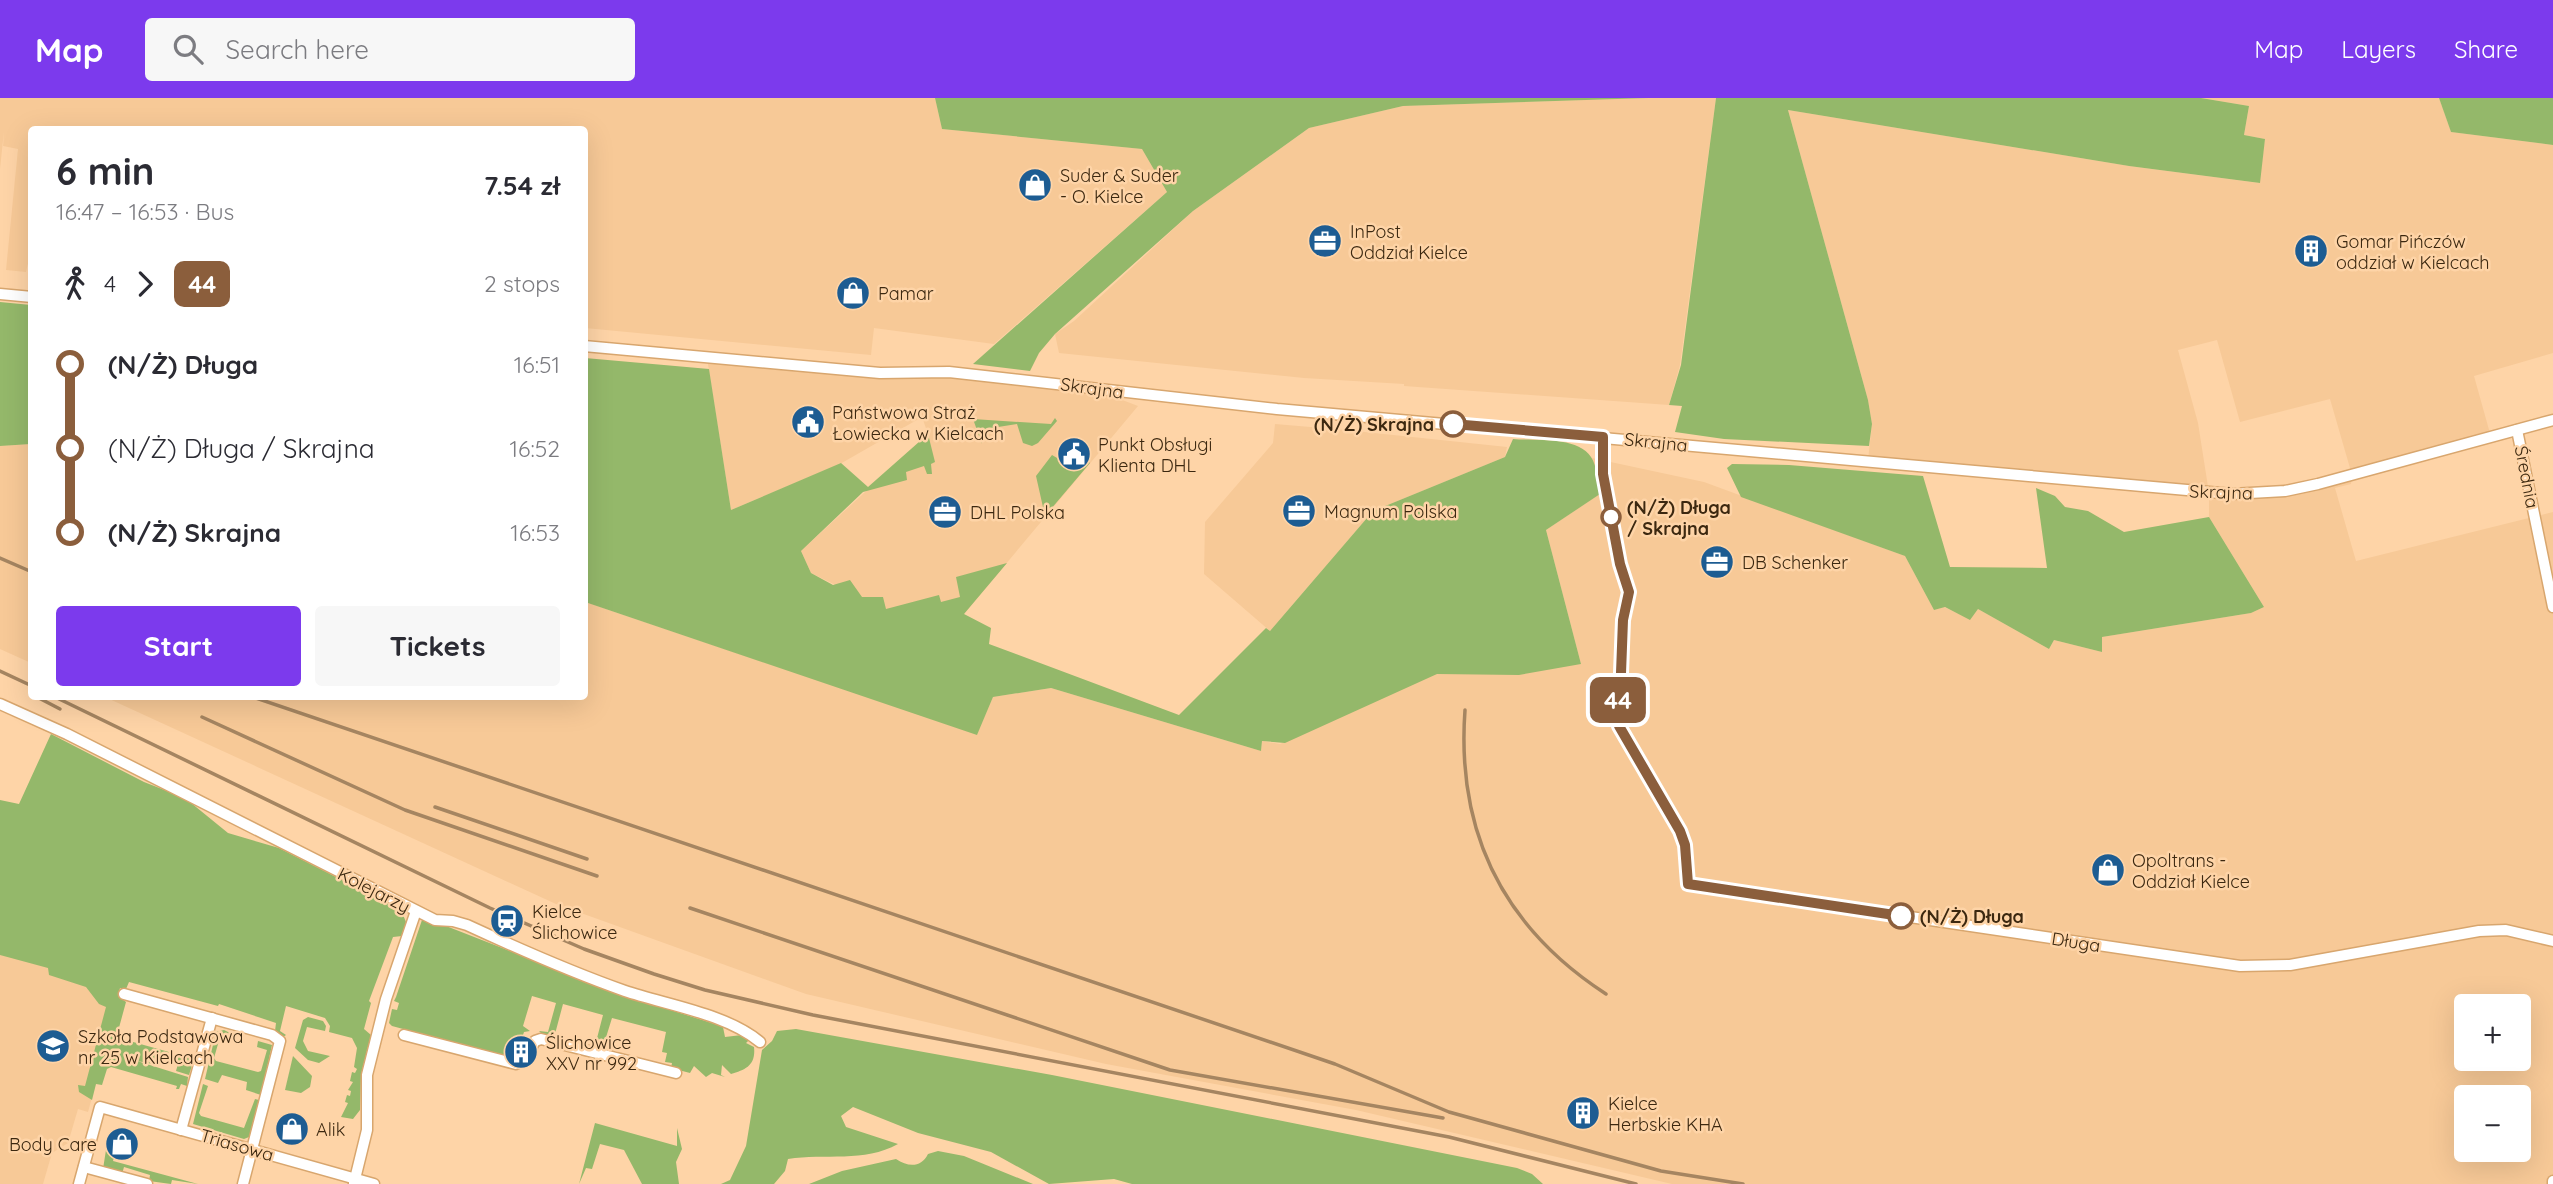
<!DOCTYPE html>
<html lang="en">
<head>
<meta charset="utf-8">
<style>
  :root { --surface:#fff; --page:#f7f7f7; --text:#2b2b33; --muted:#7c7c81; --accent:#7c3aed }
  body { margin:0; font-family:Quicksand,sans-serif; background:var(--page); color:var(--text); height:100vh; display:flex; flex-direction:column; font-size:26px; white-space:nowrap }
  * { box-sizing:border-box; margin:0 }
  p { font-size:23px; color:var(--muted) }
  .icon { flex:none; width:38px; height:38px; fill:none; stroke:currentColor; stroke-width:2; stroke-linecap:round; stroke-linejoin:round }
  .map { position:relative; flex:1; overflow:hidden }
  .sheet { position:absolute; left:28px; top:28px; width:560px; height:574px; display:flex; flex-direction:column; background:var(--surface); border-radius:7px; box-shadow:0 7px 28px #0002 }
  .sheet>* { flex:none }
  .badge { padding:0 14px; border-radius:10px; font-size:24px; line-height:46px }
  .tools { position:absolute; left:2454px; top:896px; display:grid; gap:14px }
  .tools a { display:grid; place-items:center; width:77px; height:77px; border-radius:7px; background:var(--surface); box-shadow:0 7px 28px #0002; font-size:35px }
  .map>.badge { position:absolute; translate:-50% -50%; box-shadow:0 0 0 4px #fff }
  .legs { display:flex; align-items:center; gap:10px; height:77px; padding:0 28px; font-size:23px }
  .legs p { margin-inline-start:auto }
  .head { display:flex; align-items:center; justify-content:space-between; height:119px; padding:0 28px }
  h1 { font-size:38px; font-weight:700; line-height:52px }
  .action { display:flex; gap:14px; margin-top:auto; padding:14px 28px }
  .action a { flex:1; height:80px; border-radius:7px; background:var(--accent); color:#fff; font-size:28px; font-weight:700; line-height:80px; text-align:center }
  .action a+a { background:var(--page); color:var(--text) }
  ul { padding:0 28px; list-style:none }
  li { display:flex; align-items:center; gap:24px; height:84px; font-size:26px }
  li i { display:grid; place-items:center; width:10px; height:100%; margin:0 9px; background:currentColor }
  li i::after { content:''; width:18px; height:18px; margin:-9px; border:5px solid; border-radius:50%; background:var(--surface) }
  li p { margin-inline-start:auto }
  li:first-child i { background:linear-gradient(#0000 50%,currentColor 0) }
  li:last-child i { background:linear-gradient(currentColor 50%,#0000 0) }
  header { display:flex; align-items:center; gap:42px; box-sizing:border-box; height:98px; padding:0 35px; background:var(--accent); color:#fff }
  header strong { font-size:33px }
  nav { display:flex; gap:38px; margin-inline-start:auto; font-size:24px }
  .search { width:490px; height:63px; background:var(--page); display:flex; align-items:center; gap:18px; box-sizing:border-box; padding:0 24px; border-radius:7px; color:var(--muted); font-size:26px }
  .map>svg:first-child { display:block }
  .built { fill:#f7c997; fill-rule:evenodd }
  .green { fill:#94b86a }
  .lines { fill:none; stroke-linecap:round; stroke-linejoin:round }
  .street-casing { stroke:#d8a66e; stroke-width:13 }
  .street { stroke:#fff; stroke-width:10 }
  .rail { stroke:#a58561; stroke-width:3.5 }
  .line-1-casing { stroke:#fff; stroke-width:16 }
  .line-1 { stroke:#8b5e3c; stroke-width:10 }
  .stop-1-dot { fill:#fff; stroke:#8b5e3c; stroke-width:3.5 }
  .labels { text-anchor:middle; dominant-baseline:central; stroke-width:5; stroke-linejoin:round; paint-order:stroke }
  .poi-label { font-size:18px; fill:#3c2810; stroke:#fed4a7; text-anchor:start }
  .street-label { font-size:18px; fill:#3c2810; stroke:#fed4a7 }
  .stop-label { font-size:18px; font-weight:bold; fill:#3c2810; stroke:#fed4a7; text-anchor:start }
</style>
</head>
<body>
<header>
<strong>Map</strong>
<div class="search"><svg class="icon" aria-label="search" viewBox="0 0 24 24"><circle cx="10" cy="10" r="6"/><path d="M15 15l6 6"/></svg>Search here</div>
<nav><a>Map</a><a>Layers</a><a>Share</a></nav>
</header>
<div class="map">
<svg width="2553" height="1086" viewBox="0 0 2553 1086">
  <rect width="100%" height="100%" fill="#fed4a7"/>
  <g class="built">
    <path d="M0,0H935L942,31L1142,51L1167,94L994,246L874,230L871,257L585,230L584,32H32V149L26,174L6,172L18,51L3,48L4,33L0,71Z"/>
    <path d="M1648,0H1716L1680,267L1669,307L1404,288V286L1304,280L1059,255L1055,236L1074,223L1193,113L1309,30L1403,8Z"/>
    <path d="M2201,0H2439L2451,34L2553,47V255L2474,278L2491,339L2352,377L2351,386L2335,390L2356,463L2553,414V1086H1672L1356,1012L1106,966L806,896L556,806L105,599L584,598L585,504L977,636L993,599L1051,590L1261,653L1262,643L1280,646L1435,576L1581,566L1546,432L1599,396L1592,360L1704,384L1905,458L1934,512L1944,509L1970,521L1978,511L2049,551L2054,542L2102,554V539L2251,515L2264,509L2209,419V395L1868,362L1872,326L1868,302L1788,12L2129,68L2259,85L2265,41L2244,37L2249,8ZM2217,242L2240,324L2330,301L2352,377L2253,396L2209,395L2198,325L2178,252ZM2466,908H2518V961H2466ZM2466,999H2518V1052H2466Z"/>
    <path d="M707,260L934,274L1068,291L1117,300L1138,308L964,516L899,518L811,475L801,453L928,336L922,319L840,366L731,412Z"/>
    <path d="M1275,326L1346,332L1507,349L1505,359L1373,413L1270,533L1204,476L1205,424L1273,345Z"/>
    <path d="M31,346V565L0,551V348Z"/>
    <path d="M0,831L118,904L88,1014L78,1011L68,1045L52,1055L43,1086H0Z"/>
  </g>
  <g class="green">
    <path d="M935,0H1648L1403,8L1309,30L1193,113L1055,236L1039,255L1030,273L973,266L1167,94L1142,51L942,31Z"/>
    <path d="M1716,0H2201L2249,8L2244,37L2265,41L2260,85L2129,68L1788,12L1868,302L1872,326L1869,348L1724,341L1675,334L1682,308L1669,307L1681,267Z"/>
    <path d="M2439,0H2553V47L2451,34Z"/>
    <path d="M0,204L31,207V346L0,348Z"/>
    <path d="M585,260L709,271L731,412L841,365L868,389L928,336L935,364L931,366L932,376H927L924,368L906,374L907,382L863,394L801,453L811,475L833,487L850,482L862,499H883L886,511L939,497L941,504L960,499L956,479L1007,465L964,516L991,530L989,546L1179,617L1266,530L1270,533L1373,413L1505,359L1513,341C1535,343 1577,338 1591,359C1597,367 1598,386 1600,396L1546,432L1581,566L1519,577L1437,576L1285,645L1262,643L1261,653L1051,590L993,599L977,637L585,504Z"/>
    <path d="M1055,320L1057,323L1038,345L1032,348L1023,345L1017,326L979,332L982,346L973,321L1051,326Z"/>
    <path d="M1052,357L1074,370L1083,359L1090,365L1045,418L1036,378Z"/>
    <path d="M1732,366L1789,367L1923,378L1950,469L2047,470L2036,390L2055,398L2065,409L2088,413L2124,434L2209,419L2264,509L2251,515L2102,539V554L2054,542L2049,551L1978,511L1970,522L1945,509L1934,512L1905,458L1741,399L1727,370Z"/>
    <path d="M51,636L144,684L185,700L228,735L279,750L401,812L406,824L402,838L393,839L369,903L371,905L364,931L371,937L361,977L360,1012L353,1021L341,1019L348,1005L345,1004L347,997L350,998L351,993L348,992L353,984L350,983L352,974L355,975L357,971L354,969L357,950L352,940L329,934L330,928L325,920L286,908L280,933L286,937L283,939L275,933L276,925L219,906L218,908L129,884L126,891L120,890L118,898L126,904L117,937L126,942L194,961L189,977L176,973L178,966L155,959L153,966L137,963L188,979L187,988L181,986L179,991H176L177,988L111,969L107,971L102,987L96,986L92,1002L79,994L78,987L85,988L106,909L99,906L86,889L49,877L48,870L0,857V702L19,706Z"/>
    <path d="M423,819L617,895L715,926L723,929L725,939L742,937L749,942L746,945L754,949C756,967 746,972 731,976L722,967L721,977L725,979L712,975L706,979L694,968L690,975L671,970L672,965L665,964L667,955L662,954L666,934L612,920L603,949L611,953L595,948L603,917L563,906L555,936L562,940L542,936L539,933L548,934L556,905L532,898L523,928L530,933L524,934L517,955L522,957L515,961L392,928L389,925L392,911L397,912L399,905L394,903L396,899Z"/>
    <path d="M308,919L323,923L326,928L325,933L307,929L303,943L308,953L330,958L319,965L308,962L295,950L303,922Z"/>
    <path d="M796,931L1052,977L1517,1070L1532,1076L1543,1086H1132L1114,1081L1049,1086L991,1054L918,1035L853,1009L841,1018L846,1029L898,1046C864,1065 825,1055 788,1061L785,1073L774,1086H721L730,1082L746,1048L762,952L772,943L777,933Z"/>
    <path d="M224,932L232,936L229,941L220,939L214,960L216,963L258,974L261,973L267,952L257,949L258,943L272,947L261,997L246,992L247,984L222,977L218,985L205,981L216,934Z"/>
    <path d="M293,958L312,978L310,989L301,995L285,992Z"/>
    <path d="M203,986L208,988L199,1015L201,1018L244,1030L255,1001L259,1002L249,1039L244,1041L193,1026Z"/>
    <path d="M595,1025L677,1048V1030L682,1051L676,1064L679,1086H642L624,1052L600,1046L592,1071L586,1070L579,1086Z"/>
    <path d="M106,1052L115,1055L113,1063L198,1086L172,1082L171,1086L149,1083L150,1077L124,1069L122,1076L103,1071Z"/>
    <path d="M938,1053L964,1058L1033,1086H809L842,1073L896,1061C908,1069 921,1070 928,1056Z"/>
  </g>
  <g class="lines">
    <g class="street-casing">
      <g id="street">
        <path d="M0,196L32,199"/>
        <path d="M584,248L880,275L949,274L1277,311L2232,396L2285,393L2318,386L2553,322"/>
        <path d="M2517,332L2553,509"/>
        <path d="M1603,339V376L1620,466L1629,494L1623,522L1619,628L1680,733L1685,747L1688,786L2240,868L2290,867L2479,833L2506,832L2553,843"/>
        <path d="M0,606L67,636L435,822L453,823L467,827C519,851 571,874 625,893C667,907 727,916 760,944"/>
        <path d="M124,896L272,937L280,943L243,1086"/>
        <path d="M404,937L516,966L525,961L535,943L541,941L676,975"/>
        <path d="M181,1032L212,920"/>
        <path d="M84,1069L147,1086"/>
        <path d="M354,1085L367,1032V977L386,901L416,813"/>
        <path d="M79,1086L100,1009L374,1086"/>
        <path d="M2553,1086V1083"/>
      </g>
    </g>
    <use href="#street" class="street"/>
    <g class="rail">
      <path d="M0,460L32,474"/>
      <path d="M0,573L32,588"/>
      <path d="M35,598L60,611"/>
      <path d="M53,598L490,810L584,851L654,876L705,892L813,917L1449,1039L1636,1086"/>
      <path d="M250,598L1335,966L1449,1014L1661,1073L1743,1086"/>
      <path d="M1465,612C1456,735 1503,829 1606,896"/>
      <path d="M202,619L405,712L597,778"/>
      <path d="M435,709L587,761"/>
      <path d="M690,810L1170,972L1443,1020"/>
    </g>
  </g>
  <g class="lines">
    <g class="line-1-casing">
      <path id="line-1" d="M1453,326L1603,339V376L1620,466L1629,494L1623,522L1619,628L1680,733L1685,747L1688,786L1901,818"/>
    </g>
    <use href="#line-1" class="line-1"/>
  </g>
  <defs>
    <g id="shop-disc" transform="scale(1.75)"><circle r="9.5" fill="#1d5c92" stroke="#fed4a7"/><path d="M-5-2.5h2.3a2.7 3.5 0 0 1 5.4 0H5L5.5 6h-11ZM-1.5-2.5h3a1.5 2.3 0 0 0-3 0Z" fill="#fff"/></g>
    <g id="office-disc" transform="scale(1.75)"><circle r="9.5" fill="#1d5c92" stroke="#fed4a7"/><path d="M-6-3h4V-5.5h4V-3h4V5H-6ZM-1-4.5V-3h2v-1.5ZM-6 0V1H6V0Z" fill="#fff"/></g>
    <g id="building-disc" transform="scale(1.75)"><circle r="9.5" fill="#1d5c92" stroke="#fed4a7"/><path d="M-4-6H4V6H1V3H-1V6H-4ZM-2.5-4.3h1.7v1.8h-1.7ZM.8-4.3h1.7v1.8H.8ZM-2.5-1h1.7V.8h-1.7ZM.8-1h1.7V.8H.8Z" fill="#fff"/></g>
    <g id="civic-disc" transform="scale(1.75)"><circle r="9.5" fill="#1d5c92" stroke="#fed4a7"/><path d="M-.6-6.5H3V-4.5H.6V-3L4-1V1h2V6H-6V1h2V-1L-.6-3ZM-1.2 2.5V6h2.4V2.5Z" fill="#fff"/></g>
    <g id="station-disc" transform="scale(1.75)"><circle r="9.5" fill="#1d5c92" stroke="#fed4a7"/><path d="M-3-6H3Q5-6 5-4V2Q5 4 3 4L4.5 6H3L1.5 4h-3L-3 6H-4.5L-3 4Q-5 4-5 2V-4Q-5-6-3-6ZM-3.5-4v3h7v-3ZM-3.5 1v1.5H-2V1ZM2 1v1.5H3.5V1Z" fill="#fff"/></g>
    <g id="school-disc" transform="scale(1.75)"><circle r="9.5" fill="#1d5c92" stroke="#fed4a7"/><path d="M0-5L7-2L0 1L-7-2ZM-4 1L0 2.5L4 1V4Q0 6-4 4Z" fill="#fff"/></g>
  </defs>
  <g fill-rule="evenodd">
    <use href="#shop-disc" x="1035" y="87"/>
    <use href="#office-disc" x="1325" y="143"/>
    <use href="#building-disc" x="2311" y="153"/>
    <use href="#shop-disc" x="853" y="195"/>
    <use href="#civic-disc" x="808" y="324"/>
    <use href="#civic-disc" x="1074" y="356"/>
    <use href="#office-disc" x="1299" y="413"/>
    <use href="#office-disc" x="945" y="414"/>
    <use href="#office-disc" x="1717" y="464"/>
    <use href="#shop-disc" x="2108" y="772"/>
    <use href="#station-disc" x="507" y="823"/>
    <use href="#school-disc" x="53" y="948"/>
    <use href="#building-disc" x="521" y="954"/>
    <use href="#building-disc" x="1583" y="1015"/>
    <use href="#shop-disc" x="292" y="1031"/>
    <use href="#shop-disc" x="122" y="1046"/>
  </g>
  <g class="stop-1-dot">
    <circle cx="1453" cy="326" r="12"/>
    <circle cx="1611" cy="419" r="9"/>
    <circle cx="1901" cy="818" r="12"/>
  </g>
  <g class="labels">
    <g class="poi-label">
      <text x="1060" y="77">Suder &amp; Suder<tspan x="1060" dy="21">- O. Kielce</tspan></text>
      <text x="1350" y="133">InPost<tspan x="1350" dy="21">Oddział Kielce</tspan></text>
      <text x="2336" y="143">Gomar Pińczów<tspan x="2336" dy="21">oddział w Kielcach</tspan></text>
      <text x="878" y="195">Pamar</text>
      <text x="832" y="314">Państwowa Straż<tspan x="832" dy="21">Łowiecka w Kielcach</tspan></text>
      <text x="1098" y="346">Punkt Obsługi<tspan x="1098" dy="21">Klienta DHL</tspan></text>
      <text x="1324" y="413">Magnum Polska</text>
      <text x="970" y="414">DHL Polska</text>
      <text x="1742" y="464">DB Schenker</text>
      <text x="2132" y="762">Opoltrans -<tspan x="2132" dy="21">Oddział Kielce</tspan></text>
      <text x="532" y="813">Kielce<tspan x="532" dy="21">Ślichowice</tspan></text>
      <text x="78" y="938">Szkoła Podstawowa<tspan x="78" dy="21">nr 25 w Kielcach</tspan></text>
      <text x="546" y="944">Ślichowice<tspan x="546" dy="21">XXV nr 992</tspan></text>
      <text x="1608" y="1005">Kielce<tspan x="1608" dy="21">Herbskie KHA</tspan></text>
      <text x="316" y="1031">Alik</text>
      <text x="97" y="1046" text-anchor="end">Body Care</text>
    </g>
    <g class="street-label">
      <text transform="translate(1092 290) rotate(8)">Skrajna</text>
      <text transform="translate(1656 344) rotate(6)">Skrajna</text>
      <text transform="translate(2527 379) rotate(79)">Średnia</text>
      <text transform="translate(2221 394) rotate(2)">Skrajna</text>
      <text transform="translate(374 792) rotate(27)">Kolejarzy</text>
      <text transform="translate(2076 844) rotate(9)">Długa</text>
      <text transform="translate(237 1047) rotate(16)">Triasowa</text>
    </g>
    <g class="stop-label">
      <text x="1434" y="326" text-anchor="end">(N/Ż) Skrajna</text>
      <text x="1627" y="409">(N/Ż) Długa<tspan x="1627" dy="21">/ Skrajna</tspan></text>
      <text x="1920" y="818">(N/Ż) Długa</text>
    </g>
  </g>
</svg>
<div class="tools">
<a>+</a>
<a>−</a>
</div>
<b class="badge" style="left:1618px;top:602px;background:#8b5e3c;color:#fff">44</b>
<section class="sheet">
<div class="head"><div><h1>6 min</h1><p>16:47 – 16:53 · Bus</p></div><b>7.54 zł</b></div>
<div class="legs"><svg class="icon" aria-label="walk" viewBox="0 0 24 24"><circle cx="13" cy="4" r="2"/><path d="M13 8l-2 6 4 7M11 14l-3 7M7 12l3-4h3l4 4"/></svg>4<svg class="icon" aria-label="forward" viewBox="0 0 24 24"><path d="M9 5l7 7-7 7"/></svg><b class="badge" style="background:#8b5e3c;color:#fff">44</b><p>2 stops</p></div>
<ul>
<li><i style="color:#8b5e3c"></i><b>(N/Ż) Długa</b><p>16:51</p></li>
<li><i style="color:#8b5e3c"></i><span>(N/Ż) Długa / Skrajna</span><p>16:52</p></li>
<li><i style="color:#8b5e3c"></i><b>(N/Ż) Skrajna</b><p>16:53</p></li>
</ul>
<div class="action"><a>Start</a><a>Tickets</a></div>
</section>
</div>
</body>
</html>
